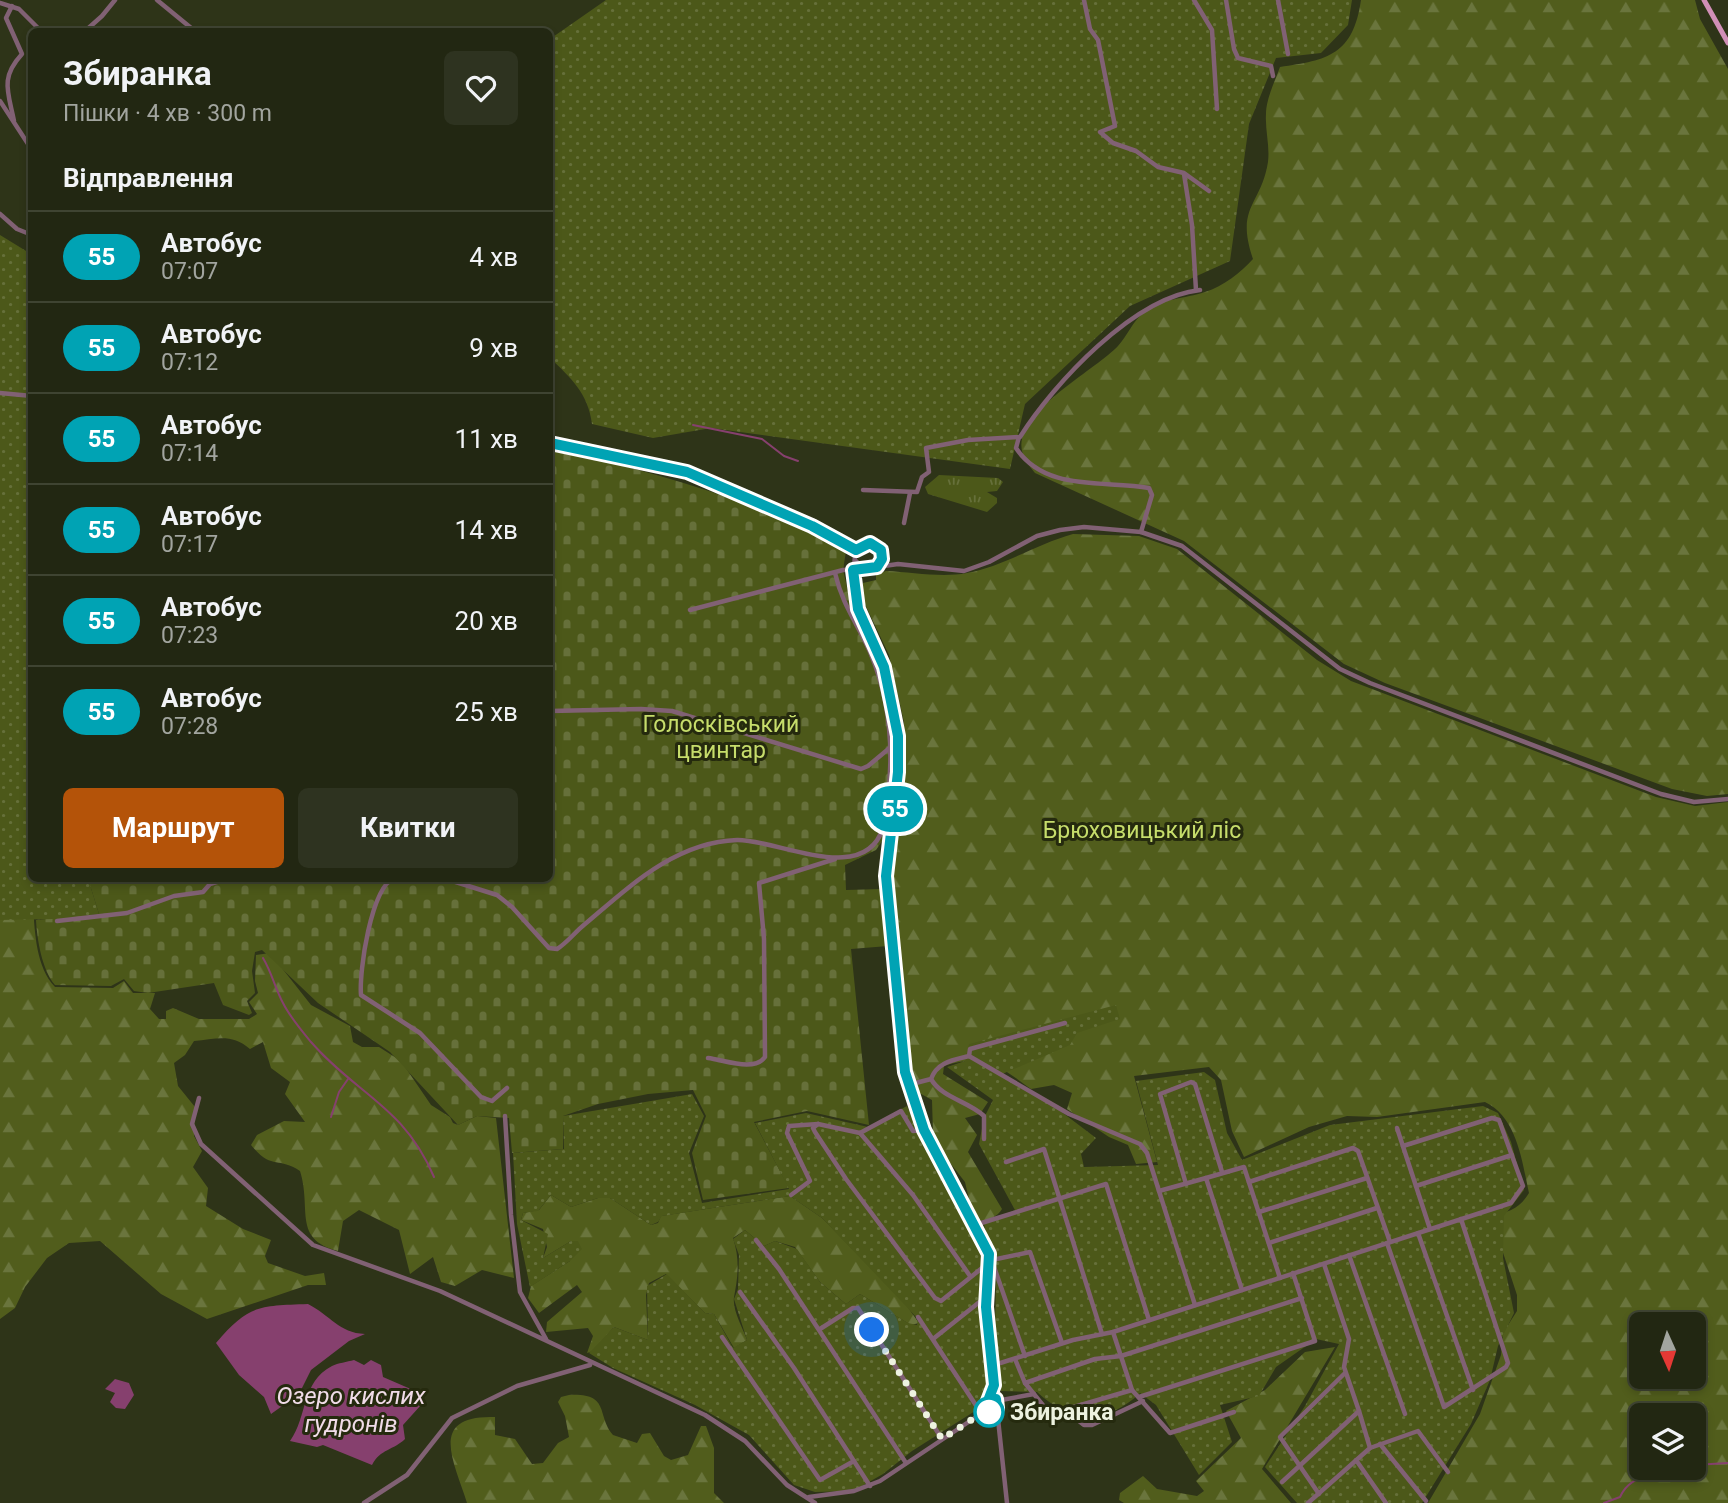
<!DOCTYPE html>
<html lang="uk">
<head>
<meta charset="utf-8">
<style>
  :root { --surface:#222712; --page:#2e3320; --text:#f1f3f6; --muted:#a2a59f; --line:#3f4432; --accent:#b45309 }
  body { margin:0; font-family:Roboto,sans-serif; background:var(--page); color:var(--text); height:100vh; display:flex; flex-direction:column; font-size:26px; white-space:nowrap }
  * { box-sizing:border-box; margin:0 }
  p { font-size:23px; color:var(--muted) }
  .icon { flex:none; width:38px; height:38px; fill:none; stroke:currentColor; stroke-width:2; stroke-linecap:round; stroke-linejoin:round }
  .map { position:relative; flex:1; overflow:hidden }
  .panel { position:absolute; left:28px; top:28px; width:525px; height:854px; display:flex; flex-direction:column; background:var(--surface); border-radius:10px; box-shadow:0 4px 10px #0003,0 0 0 2px var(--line) }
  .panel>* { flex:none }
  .badge { padding:0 14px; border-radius:23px; font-size:24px; line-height:46px }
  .needle { width:46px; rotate:177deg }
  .controls { position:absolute; left:1629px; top:1312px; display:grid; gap:14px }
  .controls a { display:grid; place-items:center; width:77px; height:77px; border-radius:10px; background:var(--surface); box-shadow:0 4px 10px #0003,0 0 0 2px var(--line); font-size:35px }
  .you { position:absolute; width:35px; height:35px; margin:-18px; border:5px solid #fff; border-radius:50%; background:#1a73e8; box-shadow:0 0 0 10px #1a73e833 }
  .map>.badge { position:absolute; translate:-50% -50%; box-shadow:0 0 0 4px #fff }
  h2 { padding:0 35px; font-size:26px; line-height:63px }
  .round { display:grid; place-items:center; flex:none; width:74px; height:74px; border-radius:10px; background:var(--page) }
  .headline { display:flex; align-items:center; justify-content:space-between; height:119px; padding:0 35px }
  h1 { font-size:33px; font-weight:700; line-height:52px }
  .primary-button { display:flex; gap:14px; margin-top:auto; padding:14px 35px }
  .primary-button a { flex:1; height:80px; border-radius:10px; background:var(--accent); color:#fff; font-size:28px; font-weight:700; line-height:80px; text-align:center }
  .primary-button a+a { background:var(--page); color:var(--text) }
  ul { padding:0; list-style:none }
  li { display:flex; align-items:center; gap:21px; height:91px; padding:0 35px; border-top:2px solid var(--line) }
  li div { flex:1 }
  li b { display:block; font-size:26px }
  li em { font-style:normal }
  li .badge { min-width:77px; font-weight:700; text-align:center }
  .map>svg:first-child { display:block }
  .grass { fill:url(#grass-tufts) }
  .forest { fill:url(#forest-firs); fill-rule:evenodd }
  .cemetery { fill:url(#cemetery-stones) }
  .garden { fill:url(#garden-dots) }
  .water { fill:#86406e }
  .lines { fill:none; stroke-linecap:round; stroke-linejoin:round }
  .stream { stroke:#86406e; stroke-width:2 }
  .minor { stroke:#816174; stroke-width:4.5 }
  .major { stroke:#d18fb7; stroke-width:5 }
  .line-casing { stroke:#fff; stroke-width:16 }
  .line { stroke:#00a3b4; stroke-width:10 }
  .walk { stroke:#edf2e0; stroke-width:7; stroke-dasharray:0 12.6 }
  .stop-dot { fill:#fff; stroke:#00a3b4; stroke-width:3.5 }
  .labels { text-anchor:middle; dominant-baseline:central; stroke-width:6; stroke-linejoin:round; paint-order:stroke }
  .park-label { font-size:23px; fill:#c6dd6b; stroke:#252a0e }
  .stop-label { font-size:23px; font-weight:bold; fill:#edf2e0; stroke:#252a0e; text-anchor:start }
  .water-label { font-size:24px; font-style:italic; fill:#f1dce8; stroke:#252a0e }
</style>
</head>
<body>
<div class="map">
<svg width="1728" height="1503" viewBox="0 0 1728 1503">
  <defs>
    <pattern id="grass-tufts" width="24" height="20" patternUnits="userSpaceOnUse" patternTransform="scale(1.75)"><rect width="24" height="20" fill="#4c5819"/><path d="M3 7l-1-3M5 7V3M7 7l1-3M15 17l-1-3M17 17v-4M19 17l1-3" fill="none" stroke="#66703a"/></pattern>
    <pattern id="forest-firs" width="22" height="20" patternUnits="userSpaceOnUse" patternTransform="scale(1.75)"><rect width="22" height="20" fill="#515d1c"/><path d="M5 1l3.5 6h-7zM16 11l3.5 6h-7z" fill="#6a753d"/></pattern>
    <pattern id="cemetery-stones" width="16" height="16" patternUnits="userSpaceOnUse" patternTransform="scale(1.75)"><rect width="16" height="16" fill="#4c5819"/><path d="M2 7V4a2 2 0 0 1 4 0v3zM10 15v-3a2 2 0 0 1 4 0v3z" fill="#66703a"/></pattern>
    <pattern id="garden-dots" width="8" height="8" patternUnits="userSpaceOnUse" patternTransform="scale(1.75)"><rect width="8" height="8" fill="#4c5819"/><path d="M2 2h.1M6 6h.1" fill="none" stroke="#66703a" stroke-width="1.8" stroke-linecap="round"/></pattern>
  </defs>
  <rect width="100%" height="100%" fill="#2e3418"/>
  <path class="grass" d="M939,475L998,478L1003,482L997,491L987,492L997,498V503L987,512L928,494L925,487Z"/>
  <g class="forest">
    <path d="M1361,0H1695L1700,19L1728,69V794L1707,796L1672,789L1385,683L1344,664L1184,541L1035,473C1027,463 1019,453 1022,439C1027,406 1096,369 1118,346C1127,336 1133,321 1144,312C1161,298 1185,299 1205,292C1224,286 1240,273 1253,259C1235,206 1261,206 1268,162C1270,146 1265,130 1266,114C1266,99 1275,81 1280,67C1328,60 1353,55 1361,0Z"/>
    <path d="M1073,534L1139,536L1177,549L1317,660L1351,681L1656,797L1695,806L1728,802V1503H1428L1480,1414L1501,1355L1503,1333L1517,1311V1295L1491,1216C1509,1212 1519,1209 1529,1193C1522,1161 1517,1117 1485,1102L1377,1117L1347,1116L1309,1127L1244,1157L1232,1131L1221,1080L1209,1067L1134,1076L1157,1162L1136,1164L1128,1145L1109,1137L1067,1109L1072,1093L1054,1085L1031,1089C999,1066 985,1053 944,1066L943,1074L988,1102L980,1114L965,1118L977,1135L968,1152L1002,1209C998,1217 985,1222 976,1221L966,1207L969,1199L965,1182L930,1137L933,1133L932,1100L914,1090L888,876L902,799L904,722L889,655L862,598L863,583L876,580V575L886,571C911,572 942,578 967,573C1004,566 1037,544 1073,534ZM1642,1325H1694V1377H1642ZM1642,1416H1694V1468H1642Z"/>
    <path d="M62,881L104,883L33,907C35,933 36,967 55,987L113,988L124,981L133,993H155L150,1009L159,1019H166V1011L173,1008L199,1019H249L257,1014L249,1002L258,993L255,981L256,955L270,953L311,1005L350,1026L353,1042L362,1047H379L401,1061L431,1105L450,1117L453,1123L458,1125L477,1116L496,1118L514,1278L482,1270L455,1286L441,1282L433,1257L410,1274L399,1230L359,1210L343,1221L338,1251C292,1239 312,1209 300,1171C278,1156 272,1171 251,1145L257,1135L284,1121L305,1122L285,1094L290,1082L271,1068L263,1042L250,1049C232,1033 216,1039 194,1041L185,1055L174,1063L178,1086L195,1107L194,1136L202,1151L193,1167L208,1188L206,1206L243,1229L271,1240L265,1256L268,1263L305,1276L324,1273L326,1285H308L207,1319L161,1294L100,1241L69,1243L47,1258L25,1287L15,1308L0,1319V884Z"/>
    <path d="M551,1195L571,1207L598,1198H610L651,1225L658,1223L661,1216L790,1196L822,1218L904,1302L919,1323L911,1325L860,1294L846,1304L820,1282L795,1247L775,1241L764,1246L745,1230L733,1238C740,1259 738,1277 734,1297C732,1310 743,1328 747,1340L734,1348L714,1314L705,1313L666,1274L649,1283L646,1295L648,1340L614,1327L593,1351L587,1353L593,1336L588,1328L546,1332L547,1322L582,1292L577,1285L539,1313L528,1298L531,1286L570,1261L571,1241L543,1258L547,1247L543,1229L521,1220L523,1213L539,1210Z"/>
    <path d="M1335,1347L1262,1469L1291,1503H1124L1119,1500L1120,1493L1143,1476L1157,1489L1197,1496L1204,1491L1196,1481L1241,1438L1226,1411L1265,1390L1305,1352Z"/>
    <path d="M569,1395C611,1393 596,1415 613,1435L637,1443L642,1434L650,1433L664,1456L671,1460L688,1455L701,1426H706L714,1448V1493L724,1503H467C454,1461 427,1415 495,1417V1435L515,1439L532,1464L543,1463L558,1443L569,1437L565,1416L558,1402L561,1397Z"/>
  </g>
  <path class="cemetery" d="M550,448C652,472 753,498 846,551L843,570L853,613L882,669L890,704L895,739L885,837L876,850L845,865L846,890L882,889L888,946L851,949L869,1125L807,1111L754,1122L789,1188L703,1200L692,1153L706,1116L693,1090L648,1094L598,1104L563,1116V1149L512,1153L509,1118L477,1116L458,1125L390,1052L318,1003L262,950L255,952L252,971L255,993L247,1001L252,1013L249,1015L223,1005L214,983L148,993L134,991L124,979L111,986L55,985C42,970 37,939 36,920L99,914L90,885L92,879L550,878Z"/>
  <g class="garden">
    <path d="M606,0H1352L1348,25L1321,53L1276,58L1249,124L1230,261L1130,306L1025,404L1010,469L711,428L653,438L592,424C588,393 571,378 550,358V39Z"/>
    <path d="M0,235L31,254L32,878L92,879L90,885L99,914L57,919L0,920Z"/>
    <path d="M1116,1005L1120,1019L1077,1033L1070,1045L1000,1075L1055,1107L1096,1138L1081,1154L1084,1167L1158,1165L1136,1081L1204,1072L1215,1080L1227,1133L1242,1160L1330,1125L1483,1106L1498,1113L1511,1142L1524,1190L1504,1216L1503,1258L1514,1313L1498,1346L1490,1380L1471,1424L1422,1503H1297L1265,1467L1305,1406L1339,1344L1316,1339L1276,1367L1259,1396L1220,1405L1232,1442L1199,1475L1156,1405L1140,1393C1107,1425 1069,1422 1037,1392L1001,1391L995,1330L996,1276L984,1224L1015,1210L979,1144L984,1118L993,1100L947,1067L965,1061L969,1044Z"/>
    <path d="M692,1094L704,1116L689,1153L702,1203L789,1189L755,1123L806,1113L868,1127L907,1106L932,1160L985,1253L979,1304L987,1376L985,1395L975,1411L912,1451L883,1474L853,1491L815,1492L794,1485L749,1435L695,1405L613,1368L589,1353L614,1327L648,1340L647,1286L667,1274L705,1313L714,1314L733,1348L747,1340L734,1299L738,1289L739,1255L733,1239L745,1230L764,1246L775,1241L797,1249L820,1282L846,1304L860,1294L908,1323L917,1325L918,1319L822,1218L790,1196L662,1216L658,1222L651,1225L610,1198H598L571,1207L551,1195L538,1211L523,1213L521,1220L548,1234L543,1258L571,1241H578L582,1249L570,1261L530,1287L517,1224L513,1153L564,1149L563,1116Z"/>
  </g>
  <g class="water">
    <path d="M308,1304C330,1315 339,1333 365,1334L349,1341L311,1370L299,1394L271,1414L264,1397L239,1375L216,1343C249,1304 260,1306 308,1304Z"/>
    <path d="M354,1360L364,1365L371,1360L381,1365L383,1377L413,1390L422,1399L421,1405L403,1425L405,1439C394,1450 380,1449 372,1465L323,1445L317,1447L290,1441C308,1416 301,1382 332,1366C338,1363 347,1362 354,1360Z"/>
    <path d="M115,1379L129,1383L134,1395L125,1409L116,1408L110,1402L115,1393L105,1389Z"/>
  </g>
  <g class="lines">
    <g class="stream">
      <path d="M693,425L762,439L784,456L798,461"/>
      <path d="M263,958C272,973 275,988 283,1003C290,1017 301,1030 311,1042C357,1095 403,1105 434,1177"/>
      <path d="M331,1117L339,1092L348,1079"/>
      <path d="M1694,1465L1728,1463"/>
      <path d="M1604,1503L1620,1497C1626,1484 1638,1477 1652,1476L1659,1468"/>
    </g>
    <g class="minor">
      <path d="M157,0L196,32"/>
      <path d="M1084,0L1090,29L1098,40L1115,126L1100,132L1113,143L1136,151L1158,167L1184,173L1209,191"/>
      <path d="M1194,0L1212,30L1217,109"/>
      <path d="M1226,0L1234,49L1238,58L1271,66L1273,76"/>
      <path d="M1278,0L1288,54"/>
      <path d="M0,3L19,9L42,32"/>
      <path d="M12,6L6,18L22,54C0,78 8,91 14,121"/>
      <path d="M84,32L102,16L115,0"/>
      <path d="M0,101L32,150"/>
      <path d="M1184,174L1192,225L1196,290"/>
      <path d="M0,214L17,229L32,235"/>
      <path d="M0,393L32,396"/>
      <path d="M1019,437L1016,448C1045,492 1104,480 1149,488L1152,495L1141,532"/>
      <path d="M550,443L687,473L812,526L856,550"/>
      <path d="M863,490L917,492L922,477L929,472L926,448L968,440L1020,437C1054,383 1134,297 1200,290"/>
      <path d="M904,523L910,493"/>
      <path d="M855,556L853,577L857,609L884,667L898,736V772L885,876L905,1072L924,1130L989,1254L986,1307L1007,1503"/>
      <path d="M856,561L865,570"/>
      <path d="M877,567L898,564L964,571L989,562L1037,536L1060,530L1084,527L1141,532L1182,546L1340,669L1370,683L1661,794L1694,802L1728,799"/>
      <path d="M690,610L843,570L873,569L882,559L881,550L870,543L861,545L855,553"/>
      <path d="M550,711L641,709L672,711L861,769L868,766L892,746"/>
      <path d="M394,878C371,888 359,971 361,995L420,1033L481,1097L492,1101L507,1088"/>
      <path d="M443,878L497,895L512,907L549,948L557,949C567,943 575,932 585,924C629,887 675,842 737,840C777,839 864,887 883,828C895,768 894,709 870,652C857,622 843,607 835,573"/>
      <path d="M57,921L127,913L174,896L203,892L210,884L230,878"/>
      <path d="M969,1056L1069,1114L1140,1144L1147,1153L1195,1305"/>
      <path d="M708,1058C725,1060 754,1072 765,1057L764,939L759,883L835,859"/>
      <path d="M931,1079C942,1098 968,1101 984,1116V1139"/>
      <path d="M908,1085L931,1079C937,1062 953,1060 969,1056L970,1049L1065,1023"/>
      <path d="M199,1098L192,1124L201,1144L313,1245L440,1291L705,1415L745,1441L787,1485L815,1503"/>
      <path d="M505,1116L511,1215L520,1292L546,1339"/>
      <path d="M818,1124L813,1128L815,1132L846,1179L935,1298L941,1301L992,1260L1030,1252L1062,1343"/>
      <path d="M1397,1128L1430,1229"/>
      <path d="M860,1133L913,1195L970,1276"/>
      <path d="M1006,1162L1044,1149L1102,1334"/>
      <path d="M1206,1178L1244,1167L1280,1278"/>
      <path d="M1249,1182L1353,1148L1358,1151L1390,1242"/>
      <path d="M1186,1184L1160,1094L1191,1082L1195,1084L1222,1172"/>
      <path d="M1416,1186L1512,1155"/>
      <path d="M1159,1191L1206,1178L1242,1290"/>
      <path d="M791,1195L810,1181L787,1133L789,1126L818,1124L860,1133L901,1111L913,1131L924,1130"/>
      <path d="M1259,1212L1367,1178"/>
      <path d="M975,1225L1106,1184L1149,1320"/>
      <path d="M1418,1233L1473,1390"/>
      <path d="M756,1240L779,1269L906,1463"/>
      <path d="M1269,1243L1377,1208"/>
      <path d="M1387,1243L1444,1407L1506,1367L1508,1363L1461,1219"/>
      <path d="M1349,1255L1405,1414"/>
      <path d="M992,1261L1025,1356"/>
      <path d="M740,1292L794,1368L870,1486"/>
      <path d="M918,1317L981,1413"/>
      <path d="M820,1329L853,1308H858L942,1439"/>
      <path d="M1113,1332L1132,1390L1170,1433L1234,1412"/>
      <path d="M722,1337L820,1480L854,1461"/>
      <path d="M933,1339L987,1296"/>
      <path d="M1015,1359L1025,1383L1050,1414L1132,1390"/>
      <path d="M991,1366L1073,1340L1113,1332L1511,1203L1523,1186L1499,1120L1492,1118L1403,1146"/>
      <path d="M1025,1383L1095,1359L1121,1356L1302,1298"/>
      <path d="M1139,1397L1315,1341L1293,1273"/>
      <path d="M996,1401L1034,1394"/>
      <path d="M1066,1411L1084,1425H1092L1143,1401"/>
      <path d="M1380,1444L1426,1501"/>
      <path d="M1370,1448L1418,1431L1448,1472"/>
      <path d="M1356,1460L1386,1503"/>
      <path d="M1282,1482L1359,1411L1344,1367L1349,1339L1324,1264"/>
      <path d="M1319,1494L1280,1437L1344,1374"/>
      <path d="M809,1497L854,1491L880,1481L982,1413L993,1386"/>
      <path d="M364,1503L407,1475L452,1418L517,1386L590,1365"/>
      <path d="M1308,1503L1370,1448L1359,1411"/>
    </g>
    <path class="major" d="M1704,0L1728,43"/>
  </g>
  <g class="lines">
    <g class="line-casing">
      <path id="line" d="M550,443L687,472L812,526L856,550L870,543L881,550L882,559L877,567L853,570L858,609L884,667L898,736V772L886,876L905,1072L924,1130L989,1254L986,1307L994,1385L986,1406L989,1412L997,1408L996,1399"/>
    </g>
    <use href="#line" class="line"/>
    <path class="walk" d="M872,1330L942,1439L982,1413L989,1412"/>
  </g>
  <circle class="stop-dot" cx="989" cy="1412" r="14"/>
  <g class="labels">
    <g class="park-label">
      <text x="721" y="724">Голосківський<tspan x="721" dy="26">цвинтар</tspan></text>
      <text x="1142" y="830">Брюховицький ліс</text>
    </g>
    <g class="stop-label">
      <text x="1010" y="1412">Збиранка</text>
    </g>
    <g class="water-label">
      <text x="351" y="1396">Озеро кислих<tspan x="351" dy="28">гудронів</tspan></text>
    </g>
  </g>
</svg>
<div class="controls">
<a><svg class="needle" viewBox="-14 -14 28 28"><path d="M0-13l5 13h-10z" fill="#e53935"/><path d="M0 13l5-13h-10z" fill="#a2a59f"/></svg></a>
<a><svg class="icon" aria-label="layers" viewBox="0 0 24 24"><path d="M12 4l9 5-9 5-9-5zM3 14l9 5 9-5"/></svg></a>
</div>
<div class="you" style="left:872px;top:1330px"></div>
<b class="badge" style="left:895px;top:809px;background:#00a3b4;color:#fff">55</b>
<section class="panel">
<div class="headline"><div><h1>Збиранка</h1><p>Пішки · 4 хв · 300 m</p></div><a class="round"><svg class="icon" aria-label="heart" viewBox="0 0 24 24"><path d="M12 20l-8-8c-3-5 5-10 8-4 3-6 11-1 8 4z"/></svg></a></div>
<h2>Відправлення</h2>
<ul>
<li><span class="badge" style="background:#00a3b4;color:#fff">55</span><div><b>Автобус</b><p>07:07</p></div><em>4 хв</em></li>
<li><span class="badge" style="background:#00a3b4;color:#fff">55</span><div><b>Автобус</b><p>07:12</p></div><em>9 хв</em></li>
<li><span class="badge" style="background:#00a3b4;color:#fff">55</span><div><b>Автобус</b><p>07:14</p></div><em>11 хв</em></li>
<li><span class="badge" style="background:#00a3b4;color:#fff">55</span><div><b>Автобус</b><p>07:17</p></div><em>14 хв</em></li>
<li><span class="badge" style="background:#00a3b4;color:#fff">55</span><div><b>Автобус</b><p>07:23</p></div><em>20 хв</em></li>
<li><span class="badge" style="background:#00a3b4;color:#fff">55</span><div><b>Автобус</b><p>07:28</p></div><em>25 хв</em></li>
</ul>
<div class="primary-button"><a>Маршрут</a><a>Квитки</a></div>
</section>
</div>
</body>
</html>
